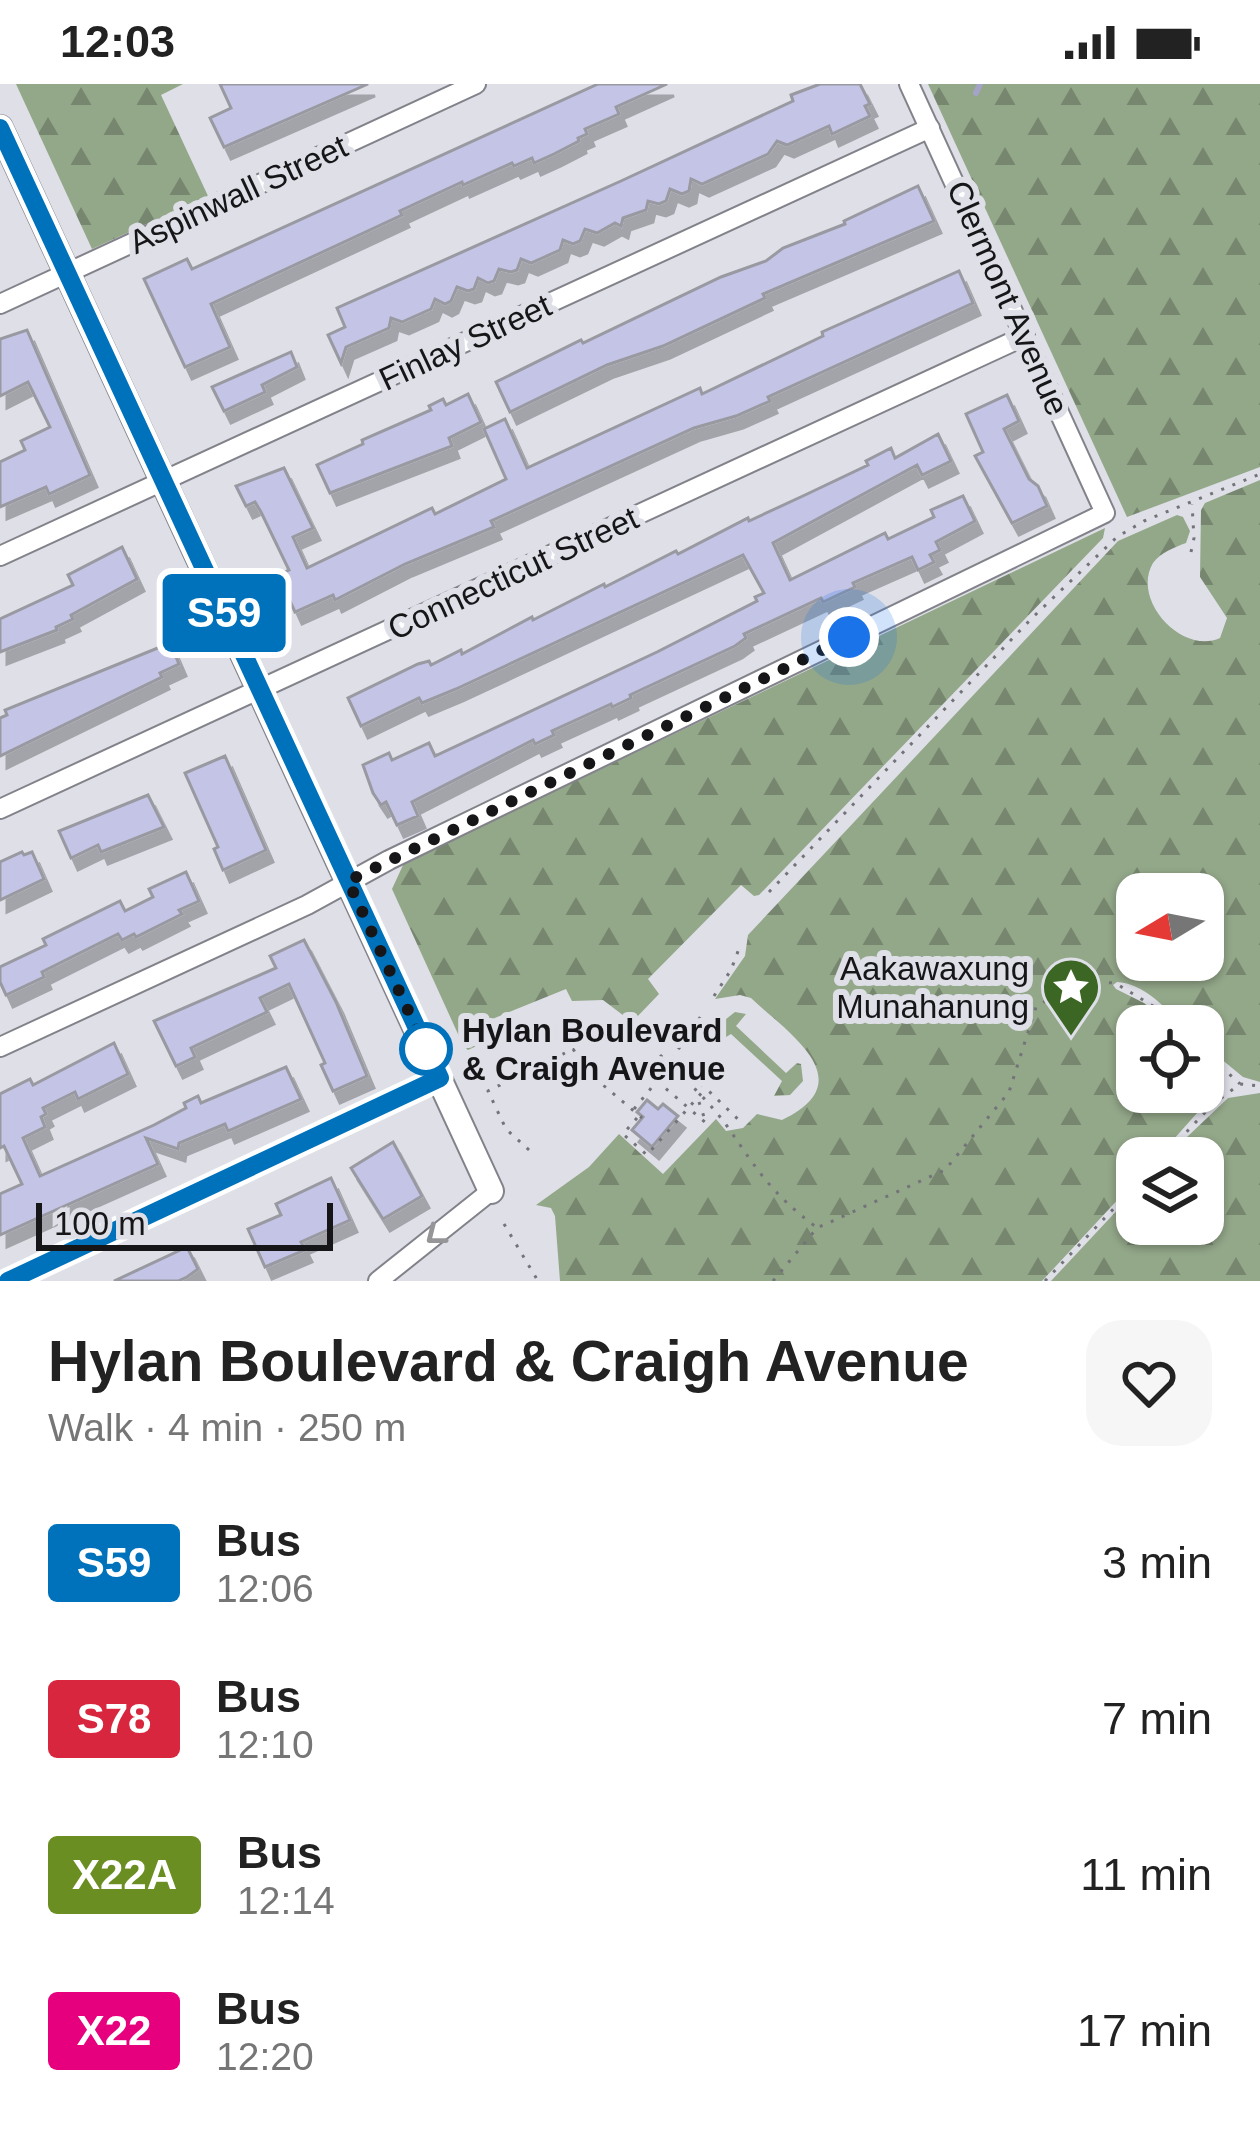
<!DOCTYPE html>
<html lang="en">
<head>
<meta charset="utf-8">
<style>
  :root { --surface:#fff; --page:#f6f6f6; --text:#222; --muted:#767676 }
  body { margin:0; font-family:Arial,sans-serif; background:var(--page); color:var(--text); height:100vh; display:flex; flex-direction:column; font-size:45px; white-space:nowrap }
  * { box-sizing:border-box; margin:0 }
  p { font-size:39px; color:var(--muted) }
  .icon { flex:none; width:66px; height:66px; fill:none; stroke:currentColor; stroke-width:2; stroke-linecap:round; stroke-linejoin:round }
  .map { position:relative; height:1197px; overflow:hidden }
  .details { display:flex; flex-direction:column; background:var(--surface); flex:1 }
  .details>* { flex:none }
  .badge { padding:0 24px; border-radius:9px; font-size:42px; line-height:78px }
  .needle { width:78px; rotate:260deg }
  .buttons { position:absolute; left:1116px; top:789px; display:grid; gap:24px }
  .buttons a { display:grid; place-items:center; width:108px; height:108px; border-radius:24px; background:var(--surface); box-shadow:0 3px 9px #0004; font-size:60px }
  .scale { position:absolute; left:36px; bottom:30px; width:297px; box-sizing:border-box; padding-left:12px; border:6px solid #161619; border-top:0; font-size:33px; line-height:42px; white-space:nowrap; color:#161619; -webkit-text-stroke:9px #dedfe7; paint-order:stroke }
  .you { position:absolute; width:60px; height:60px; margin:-30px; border:9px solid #fff; border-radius:50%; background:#1a73e8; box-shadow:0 0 0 18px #1a73e833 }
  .map>.badge { position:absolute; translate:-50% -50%; box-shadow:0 0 0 6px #fff }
  .round { display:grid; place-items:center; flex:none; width:126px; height:126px; border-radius:36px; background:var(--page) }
  .headline { display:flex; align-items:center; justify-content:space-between; height:204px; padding:0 48px }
  h1 { font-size:57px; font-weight:700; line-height:90px }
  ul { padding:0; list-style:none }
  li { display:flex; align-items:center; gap:36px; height:156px; padding:0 48px }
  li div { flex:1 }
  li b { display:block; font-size:45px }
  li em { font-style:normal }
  li .badge { min-width:132px; font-weight:700; text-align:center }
  .status { display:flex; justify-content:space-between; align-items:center; height:84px; padding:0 60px; background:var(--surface); direction:ltr }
  .status svg { height:33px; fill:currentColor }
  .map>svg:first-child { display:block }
  .forest { fill:url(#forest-firs); fill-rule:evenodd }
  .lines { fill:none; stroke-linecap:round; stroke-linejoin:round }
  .stream { stroke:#a3a4c6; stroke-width:6 }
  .building { fill:#c4c4e7; stroke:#9999a1; stroke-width:3; filter:url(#shadow) }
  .street-casing { stroke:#82828a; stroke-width:22 }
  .secondary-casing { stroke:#82828a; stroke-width:28 }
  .path { stroke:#737379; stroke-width:3; stroke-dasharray:3 9; stroke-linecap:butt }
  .street { stroke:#fff; stroke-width:18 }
  .secondary { stroke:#fff; stroke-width:24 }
  .oneway { stroke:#969698 }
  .line-casing { stroke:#fff; stroke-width:27 }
  .line { stroke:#0072bc; stroke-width:18 }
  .walk { stroke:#161619; stroke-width:12; stroke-dasharray:0 21.6 }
  .stop-dot { fill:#fff; stroke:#0072bc; stroke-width:6 }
  .labels { text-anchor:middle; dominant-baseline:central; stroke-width:12; stroke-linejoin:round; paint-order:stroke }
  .street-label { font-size:33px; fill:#161619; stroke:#dedfe7 }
  .poi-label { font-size:33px; fill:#161619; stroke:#dedfe7; text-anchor:end }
  .stop-label { font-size:33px; font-weight:bold; fill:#161619; stroke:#dedfe7; text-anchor:start }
</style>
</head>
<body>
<div class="status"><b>12:03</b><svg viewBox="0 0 49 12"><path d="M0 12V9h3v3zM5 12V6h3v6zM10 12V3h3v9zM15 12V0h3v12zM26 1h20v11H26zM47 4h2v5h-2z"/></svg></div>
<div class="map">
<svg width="1260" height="1197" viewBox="0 0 1260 1197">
  <defs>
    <pattern id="forest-firs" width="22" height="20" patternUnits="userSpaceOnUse" patternTransform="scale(3)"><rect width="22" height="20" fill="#93a789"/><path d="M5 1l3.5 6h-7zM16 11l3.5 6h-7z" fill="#77876f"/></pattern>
    <filter id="shadow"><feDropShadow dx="7" dy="12" stdDeviation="0" flood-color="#0004"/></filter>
  </defs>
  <rect width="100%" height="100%" fill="#dedfe7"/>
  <g class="forest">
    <path d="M16,0H183L161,11L208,112L92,165Z"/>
    <path d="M928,0H1260V383L1127,433Z"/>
    <path d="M1260,396V998L1243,993L1203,960V942H1184C1165,924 1145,900 1117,898L1113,901L1116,905L1144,919L1172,942H1137V1008H1203V969L1217,981L1222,1001L1157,1074H1137V1095L1042,1197H560L555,1132L551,1124L536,1121L589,1083L619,1050L663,1090L716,1035L726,1047L743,1044L757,1030L782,1036C864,997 788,949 751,914L740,911L715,915L745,872L748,851L1118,457L1177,431L1183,433L1190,447L1186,459C1175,463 1160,469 1153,479C1131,516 1182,571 1220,554L1227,534L1200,493L1201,426L1205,419ZM1203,810V876H1137V810Z"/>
    <path d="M1105,444L1103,454L759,811L754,812L741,801L648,895L659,910L635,935H628L603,916L572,917L566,905L480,940L485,958L468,966L463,961L392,805L404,779Z"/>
    <path d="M735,928L746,930L736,942L786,989L797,979L801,980L803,997L790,1011L774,1012L782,997L731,950L716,959V943Z"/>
    <path d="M1260,1009V1197H1051L1137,1105V1140H1203V1074H1165L1228,1014Z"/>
  </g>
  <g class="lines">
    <path class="stream" d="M976,9L980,0"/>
  </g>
  <g class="building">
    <path d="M220,0H368L224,63L210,34L231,24Z"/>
    <path d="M598,0H667L616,23L619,30L585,45L587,50L578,54L579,57L554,70L534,79L532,74L514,82L512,79L463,101L462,98L400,127L402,131L211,220L230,263L185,283L144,195L187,175L192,185Z"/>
    <path d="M820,0H860L870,20L865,22L870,32L832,50L829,42L787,61L777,57L768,70L702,100L691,95L689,107L682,110L670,105L666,117L659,120L648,117L646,126L623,134L621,142L615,139L597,149L585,145L580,157L573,160L563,156L560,166L531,179L521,175L517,186L511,188L499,185L494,197L488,199L478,194L474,205L468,207L457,203L451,217L445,220L435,215L431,225L402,238L391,234L389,244L346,263L341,279L328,251L345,243L337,224L621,97L793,17L791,11Z"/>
    <path d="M918,102L934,137L763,210L765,214L663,262L607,281L510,328L496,298L581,256L583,259L721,193L766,177L783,164L845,140L844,137Z"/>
    <path d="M959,187L973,219L768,313L770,317L736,332L694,344L491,437L494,443L405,480L335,516L333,511L295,528L278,491L289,486L261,428L255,418L246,422L236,402L284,384L313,444L293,453L307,484L432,424L435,430L506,395L484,345L505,335L527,384L700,304L702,310L823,252L822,248Z"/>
    <path d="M27,246L90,391L49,410L46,403L0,423V378L25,366L21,357L50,343L28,298L0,312V255Z"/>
    <path d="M291,268L297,283L262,301L265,308L224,327L212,303Z"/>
    <path d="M468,310L481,338L449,354L452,362L330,409L317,381L363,360L362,356L431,326L429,322L443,315L446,321Z"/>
    <path d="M1007,311L1019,337L1004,345L1029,395L1038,402L1047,422L1012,439L975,372L983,368L966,330Z"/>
    <path d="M938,350L951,377L922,391L917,381L773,459L790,496L885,449L888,455L934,433L931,426L963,412L975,437L936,458L940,466L930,471L934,478L918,486L912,473L853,499L855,503L823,518L821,514L744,550L746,554L735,562L630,611L631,614L612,623L611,620L552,647L554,651L535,660L533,656L412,718L418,732L397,741L386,718L381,721L373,709L363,681L389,669L392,676L429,659L435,672L657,568L757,517L755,513L764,509L743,471L456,605L422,619L419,614L361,642L348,614L418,580L429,577L431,581L461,566L462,570L532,533L533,536L604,500L605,503L676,467L678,470L748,434L749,437L805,411L868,381L866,377L891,364L895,374Z"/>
    <path d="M122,463L137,495L71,531L73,535L56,543L57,546L0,568V535L73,501L68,491Z"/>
    <path d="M170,559L179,580L160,589L162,593L0,672V634L7,631L5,626Z"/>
    <path d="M225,672L266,766L223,786L214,765L218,763L185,689Z"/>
    <path d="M148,711L164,743L101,768L98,761L71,774L59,747Z"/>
    <path d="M22,768L24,771L32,768L44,795L0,816V778Z"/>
    <path d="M186,788L199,817L179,826L182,830L136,853L134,850L122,856L118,850L42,888L44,893L6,911L0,898V883L46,861L43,855L120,817L125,827L153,813L149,805Z"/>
    <path d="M304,856L336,918L367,992L333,1007L321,981L325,979L289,900L260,914L267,928L191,964L195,973L176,982L154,937L276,884L270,872Z"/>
    <path d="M114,959L128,990L78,1015L75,1008L43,1024L46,1030L41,1033L45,1043L23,1054L40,1092L154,1041L186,1024L184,1019L198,1012L201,1019L286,983L301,1015L228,1047L225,1040L179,1059L178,1065L146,1054L158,1080L0,1151V1110L22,1100L4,1062L0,1064V1010L30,995L33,1001Z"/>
    <path d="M647,1016L658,1025L663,1020L678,1032L652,1063L632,1046L643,1033L637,1028Z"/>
    <path d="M393,1058L422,1112L383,1135L351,1084Z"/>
    <path d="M331,1094L350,1136L301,1158L305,1166L265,1183L248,1145L281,1131L276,1120Z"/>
    <path d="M187,1163L198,1185L187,1193L178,1197H114Z"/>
  </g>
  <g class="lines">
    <g class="street-casing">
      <g id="street">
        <path d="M0,220L476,0"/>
        <path d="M0,472L930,44"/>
        <path d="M0,725L1025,252"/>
        <path d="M0,963L307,821L389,776L1105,429L909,0"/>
        <path d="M8,1197L440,994"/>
        <path d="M378,1197L491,1107"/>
      </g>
    </g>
    <g class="secondary-casing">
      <path id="secondary" d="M0,44L491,1107"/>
    </g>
    <g class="path">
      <path d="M1191,468L1194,454L1192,420"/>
      <path d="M769,808L1033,533L1117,453L1144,437L1260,390"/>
      <path d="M714,912L731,886L740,862"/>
      <path d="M1203,966L1240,1000"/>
      <path d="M660,971C683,993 708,1016 727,1042C758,1087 771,1109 816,1143"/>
      <path d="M692,991L743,1040"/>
      <path d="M658,995L701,932"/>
      <path d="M634,1025L657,997L706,1039L698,1015"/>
      <path d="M637,1034L623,1050L647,1071L706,1004"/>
      <path d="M529,1066L506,1045L488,1007L573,965L589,989L642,1034"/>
      <path d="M1162,1074L1212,1021L1240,1000L1260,1002"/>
      <path d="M504,1140L538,1197"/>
      <path d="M773,1197L817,1144L945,1086L1009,1008L1036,923L1077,897L1115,899L1158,925L1177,942"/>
      <path d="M1045,1197L1137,1100"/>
    </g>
    <use href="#street" class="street"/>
    <use href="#secondary" class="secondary"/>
  </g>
  <defs><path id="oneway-chevron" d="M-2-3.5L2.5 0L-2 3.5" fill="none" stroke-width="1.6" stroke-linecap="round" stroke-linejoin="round" transform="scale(3)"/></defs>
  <use class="oneway" href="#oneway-chevron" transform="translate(435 1152) rotate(142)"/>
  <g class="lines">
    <g class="line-casing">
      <path id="line" d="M0,44L440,994L8,1197"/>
    </g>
    <use href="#line" class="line"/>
    <path class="walk" d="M426,965L348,797L849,553"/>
  </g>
  <defs>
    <g id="sight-pin" transform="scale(3)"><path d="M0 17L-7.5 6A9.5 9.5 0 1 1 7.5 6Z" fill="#3c6623" stroke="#dedfe7"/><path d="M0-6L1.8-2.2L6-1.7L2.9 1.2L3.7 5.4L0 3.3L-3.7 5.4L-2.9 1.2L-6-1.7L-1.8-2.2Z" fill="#fff"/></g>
  </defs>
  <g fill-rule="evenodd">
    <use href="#sight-pin" x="1071" y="903"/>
  </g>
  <circle class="stop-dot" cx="426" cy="965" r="24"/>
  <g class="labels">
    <g class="street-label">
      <text transform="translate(238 110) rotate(-25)">Aspinwall Street</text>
      <text transform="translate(1008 214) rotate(66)">Clermont Avenue</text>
      <text transform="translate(465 258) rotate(-25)">Finlay Street</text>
      <text transform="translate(513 489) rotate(-25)">Connecticut Street</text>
    </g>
    <g class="poi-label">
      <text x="1029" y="884">Aakawaxung<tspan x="1029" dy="38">Munahanung</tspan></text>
    </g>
    <g class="stop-label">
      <text x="462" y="946">Hylan Boulevard<tspan x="462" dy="38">&amp; Craigh Avenue</tspan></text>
    </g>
  </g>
</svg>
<div class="buttons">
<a><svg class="needle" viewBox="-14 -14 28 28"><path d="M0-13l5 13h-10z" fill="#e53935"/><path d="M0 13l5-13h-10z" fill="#767676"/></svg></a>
<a><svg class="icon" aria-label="locate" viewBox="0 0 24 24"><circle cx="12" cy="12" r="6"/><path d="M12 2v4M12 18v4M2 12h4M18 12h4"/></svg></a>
<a><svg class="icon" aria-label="layers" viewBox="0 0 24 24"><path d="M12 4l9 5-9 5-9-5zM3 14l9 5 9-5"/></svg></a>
</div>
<div class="scale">100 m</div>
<div class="you" style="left:849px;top:553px"></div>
<b class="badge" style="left:224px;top:529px;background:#0072bc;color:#fff">S59</b>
</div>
<section class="details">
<div class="headline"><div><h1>Hylan Boulevard &amp; Craigh Avenue</h1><p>Walk · 4 min · 250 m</p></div><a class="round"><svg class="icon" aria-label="heart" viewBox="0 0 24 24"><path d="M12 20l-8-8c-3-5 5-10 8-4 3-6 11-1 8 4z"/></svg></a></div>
<ul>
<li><span class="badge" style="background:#0072bc;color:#fff">S59</span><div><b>Bus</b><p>12:06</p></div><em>3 min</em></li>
<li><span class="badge" style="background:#d7263d;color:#fff">S78</span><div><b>Bus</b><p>12:10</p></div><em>7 min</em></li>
<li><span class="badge" style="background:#6b8e23;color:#fff">X22A</span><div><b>Bus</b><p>12:14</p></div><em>11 min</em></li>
<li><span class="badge" style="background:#e6007e;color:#fff">X22</span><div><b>Bus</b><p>12:20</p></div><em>17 min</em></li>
</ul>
</section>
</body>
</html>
